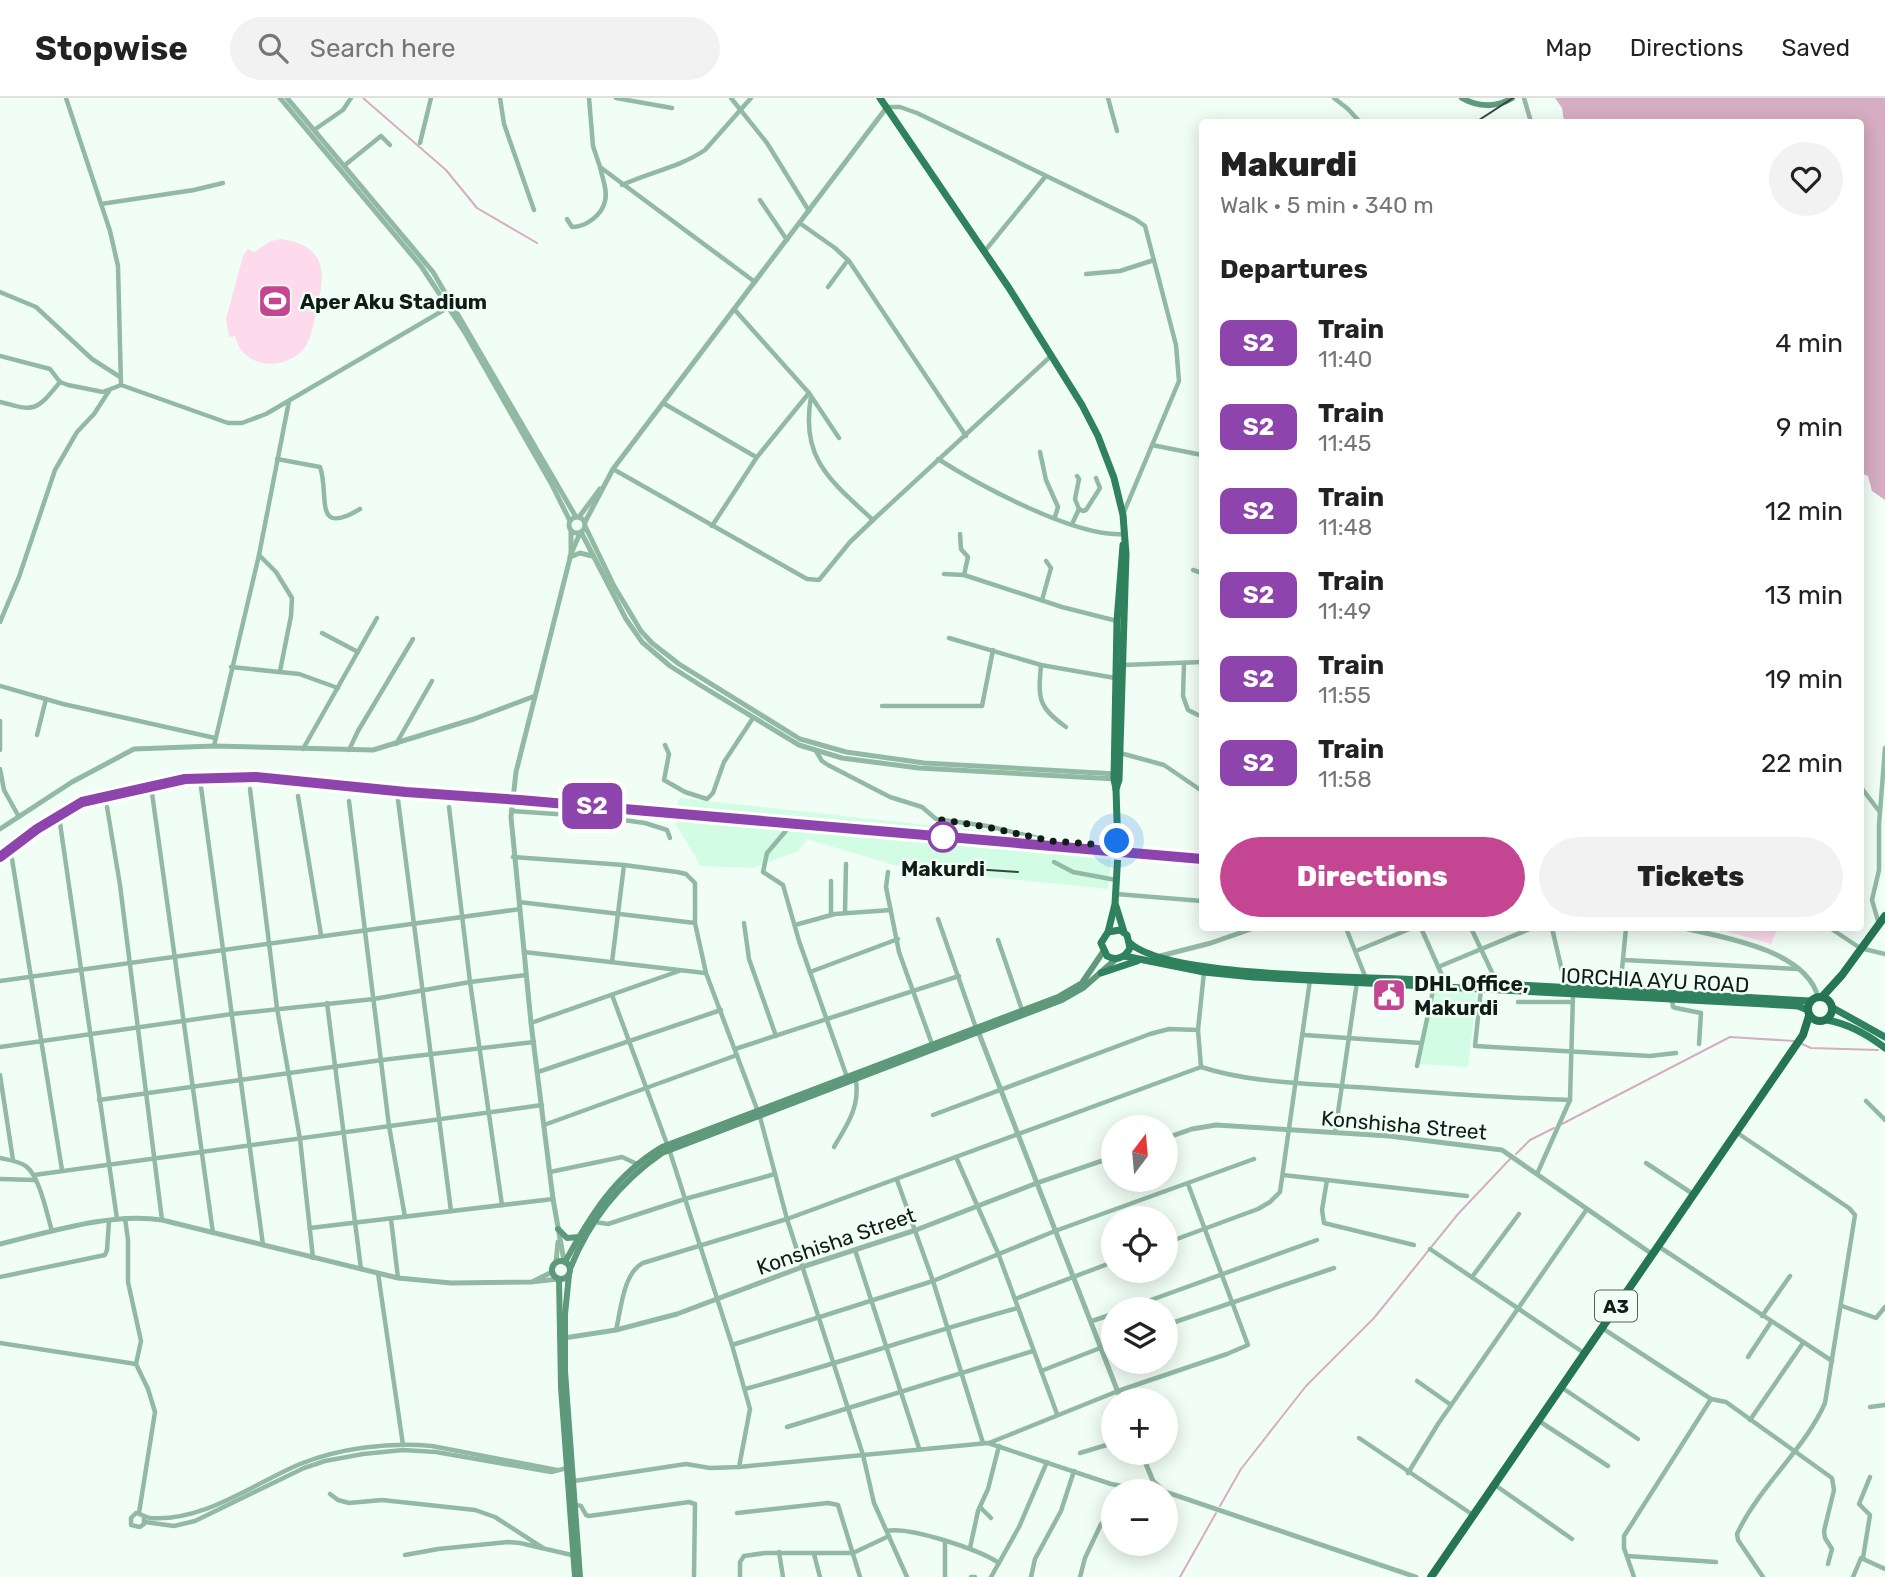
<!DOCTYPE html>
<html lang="en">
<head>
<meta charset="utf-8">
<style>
  :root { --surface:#fff; --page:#f2f2f2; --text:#222; --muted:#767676; --line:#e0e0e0; --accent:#c44693 }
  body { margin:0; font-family:Rubik,sans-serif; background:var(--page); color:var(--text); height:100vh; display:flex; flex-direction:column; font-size:26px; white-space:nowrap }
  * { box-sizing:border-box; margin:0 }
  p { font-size:23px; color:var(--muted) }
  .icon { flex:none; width:38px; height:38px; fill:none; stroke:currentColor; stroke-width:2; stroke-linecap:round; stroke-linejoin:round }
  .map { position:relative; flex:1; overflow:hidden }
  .drawer { position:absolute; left:1199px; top:21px; width:665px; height:812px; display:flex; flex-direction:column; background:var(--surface); border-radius:7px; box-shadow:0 4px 18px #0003 }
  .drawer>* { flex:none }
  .badge { padding:0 14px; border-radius:10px; font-size:24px; line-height:46px }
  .needle { width:46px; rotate:16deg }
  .buttons { position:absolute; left:1101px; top:1017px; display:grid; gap:14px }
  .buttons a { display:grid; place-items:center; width:77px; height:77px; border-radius:50%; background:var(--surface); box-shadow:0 4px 18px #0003; font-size:35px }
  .you { position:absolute; width:35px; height:35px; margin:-18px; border:5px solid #fff; border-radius:50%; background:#1a73e8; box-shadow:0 0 0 10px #1a73e833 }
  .map>.badge { position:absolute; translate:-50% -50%; box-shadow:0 0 0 4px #fff }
  h2 { padding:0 21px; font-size:26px; line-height:63px }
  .round { display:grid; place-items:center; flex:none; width:74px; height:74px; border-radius:37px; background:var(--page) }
  .summary { display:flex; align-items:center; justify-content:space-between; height:119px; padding:0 21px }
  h1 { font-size:33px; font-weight:800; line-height:52px }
  .action { display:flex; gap:14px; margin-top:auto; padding:14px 21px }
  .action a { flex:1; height:80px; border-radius:42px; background:var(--accent); color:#fff; font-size:28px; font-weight:800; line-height:80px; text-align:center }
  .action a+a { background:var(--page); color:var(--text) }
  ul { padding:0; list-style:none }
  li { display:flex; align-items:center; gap:21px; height:84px; padding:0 21px }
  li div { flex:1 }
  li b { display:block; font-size:26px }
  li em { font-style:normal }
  li .badge { min-width:77px; font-weight:700; text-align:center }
  header { display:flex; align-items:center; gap:42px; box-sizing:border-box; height:98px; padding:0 35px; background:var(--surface); border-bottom:2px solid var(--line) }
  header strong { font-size:33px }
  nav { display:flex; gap:38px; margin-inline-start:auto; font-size:24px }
  .search { width:490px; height:63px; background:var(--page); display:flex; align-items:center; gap:18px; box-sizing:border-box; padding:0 24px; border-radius:38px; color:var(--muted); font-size:26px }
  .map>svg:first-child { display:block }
  .built { fill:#d3fce5 }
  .green { fill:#fddbec }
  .water { fill:#d6adc2 }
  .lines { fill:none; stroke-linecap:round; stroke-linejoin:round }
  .stream { stroke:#d6adc2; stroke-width:2 }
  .minor { stroke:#92b9a4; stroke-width:4.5 }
  .tertiary { stroke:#92b9a4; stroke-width:5 }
  .secondary { stroke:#5d997a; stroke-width:6 }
  .primary { stroke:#30815d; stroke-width:7 }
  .trunk { stroke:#267552; stroke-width:8 }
  .rail { stroke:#37443d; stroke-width:2 }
  .line-casing { stroke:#fff; stroke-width:16 }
  .line { stroke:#8e44ad; stroke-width:10 }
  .walk { stroke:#101c16; stroke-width:7; stroke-dasharray:0 12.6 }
  .stop-dot { fill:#fff; stroke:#8e44ad; stroke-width:3.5 }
  .labels { text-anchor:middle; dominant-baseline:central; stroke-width:5; stroke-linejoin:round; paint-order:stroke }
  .shield { fill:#f1fef6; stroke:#546059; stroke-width:2 }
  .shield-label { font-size:19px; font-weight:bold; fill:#101c16 }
  .poi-label { font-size:21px; font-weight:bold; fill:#101c16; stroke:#f1fef6; text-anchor:start }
  .stop-label { font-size:21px; font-weight:bold; fill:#101c16; stroke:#f1fef6 }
  .street-label { font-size:21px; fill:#101c16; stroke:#f1fef6 }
</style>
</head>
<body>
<header>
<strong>Stopwise</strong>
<div class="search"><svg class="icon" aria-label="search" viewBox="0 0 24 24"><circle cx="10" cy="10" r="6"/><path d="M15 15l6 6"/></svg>Search here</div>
<nav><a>Map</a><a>Directions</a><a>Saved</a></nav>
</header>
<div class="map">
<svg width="1885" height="1479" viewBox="0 0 1885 1479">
  <rect width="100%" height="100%" fill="#f1fef6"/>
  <g class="built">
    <path d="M680,700L964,731L1112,751L1108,791L977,778L894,767L807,741L798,753L753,770L701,768L672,720Z"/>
    <path d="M1434,890L1477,892L1468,969L1418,966Z"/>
  </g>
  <g class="green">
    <path d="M281,141C328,148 326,175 316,214C313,228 311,244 301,254C286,268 261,270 246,257C240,252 237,245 235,238L229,239L226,221L243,158L248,151L254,154L271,143Z"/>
    <path d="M1715,830H1778L1771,846Z"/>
  </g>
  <path class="water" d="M1555,0H1885V402L1872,393L1868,378L1860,375V24H1564L1562,10Z"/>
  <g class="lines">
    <g class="stream">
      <path d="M363,0L446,72L477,110L537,145"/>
      <path d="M1802,946L1811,950L1878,952"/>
      <path d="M1562,1026L1730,939L1794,943"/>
      <path d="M1516,1056L1530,1042L1554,1030"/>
      <path d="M1220,1408L1241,1371L1306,1288L1374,1220L1458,1116L1510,1061"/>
      <path d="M1180,1479L1216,1415"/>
    </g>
    <g class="minor">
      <path d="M66,0L110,133L118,168L121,287L228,325H242L266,316L449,209"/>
      <path d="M500,0L504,26L534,112"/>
      <path d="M589,0L593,48L600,69L755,184"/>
      <path d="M616,0L672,10"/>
      <path d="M731,0L767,45L809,113"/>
      <path d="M1108,0L1117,33"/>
      <path d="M1334,0L1348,11L1360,24"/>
      <path d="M1524,0L1531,24"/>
      <path d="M887,9H900L917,15L1135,121L1145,128L1176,247L1179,283L1124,414"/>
      <path d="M314,32L343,12L351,0"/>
      <path d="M420,45L431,0"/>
      <path d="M345,67L381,38L390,47"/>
      <path d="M622,87C650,74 680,69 705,52L751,0"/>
      <path d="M760,102L787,142"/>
      <path d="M101,106L194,92L223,85"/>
      <path d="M567,121L572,129C586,129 602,117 605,103C608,93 602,79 600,69"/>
      <path d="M801,126L835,150L849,163L966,338"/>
      <path d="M984,154L1045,79"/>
      <path d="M1086,176L1120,173L1154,162"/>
      <path d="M828,189L848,162"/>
      <path d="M0,194L36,209L92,261L120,279"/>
      <path d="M734,211L809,295L839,340"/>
      <path d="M0,258L50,271L60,284L68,287L103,294L121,287"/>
      <path d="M811,299C800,361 831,383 873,422"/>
      <path d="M0,304C36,314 36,313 60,284"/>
      <path d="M663,305L756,359"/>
      <path d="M1152,347L1202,357"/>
      <path d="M1040,354L1046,382L1058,409L1055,419"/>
      <path d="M277,361L320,369C330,396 312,440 360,411"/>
      <path d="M938,361C979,387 1076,440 1124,436"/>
      <path d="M613,371L807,481L819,482L850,444L873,422L1051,258"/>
      <path d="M1077,378L1079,381L1075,401L1079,411L1083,413L1086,412L1100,390L1096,380"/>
      <path d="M1072,426L1079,411"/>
      <path d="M712,428L757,359L809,295"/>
      <path d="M960,436L961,451L968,459L964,477"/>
      <path d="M259,457L276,474L292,500L291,518L280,573"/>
      <path d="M1193,472L1202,475"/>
      <path d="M944,476L964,477L1062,509L1117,523"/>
      <path d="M1042,502L1051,470L1046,463"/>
      <path d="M0,524L19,479L55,372L77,334L94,316L109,293"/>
      <path d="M322,535L358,554"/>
      <path d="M949,540L1041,567L1115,580"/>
      <path d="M1184,565L1183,598L1188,612L1198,617"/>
      <path d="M1041,567C1038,601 1038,609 1066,629"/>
      <path d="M1123,567L1202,564"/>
      <path d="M231,569L299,576L338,590"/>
      <path d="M0,588L63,606L215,640"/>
      <path d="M882,608H982L993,552"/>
      <path d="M0,623V652"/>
      <path d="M37,637L46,601"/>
      <path d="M396,646L432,583"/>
      <path d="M665,647L669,656L664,682L685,694L707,701L713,695L724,664L753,620"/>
      <path d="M214,648L259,457L289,303"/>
      <path d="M303,651L377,520"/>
      <path d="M349,652L358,633L413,541"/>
      <path d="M816,653L822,663L828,667L890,699L922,709L936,721L987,728L1051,743L1118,748"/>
      <path d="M1120,655L1164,667L1202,693"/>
      <path d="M0,671L4,692L19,719"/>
      <path d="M1860,688L1879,713"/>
      <path d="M201,689L263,1147"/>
      <path d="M250,691L277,910L300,1041L313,1160"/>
      <path d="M152,695L213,1135"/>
      <path d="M298,698L321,837"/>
      <path d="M398,702L451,1113"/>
      <path d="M349,703L389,1028L405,1119"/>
      <path d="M107,709L120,787L162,1122"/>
      <path d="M449,709L470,884L502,1107"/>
      <path d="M511,713L601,719L645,725L667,732L670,740"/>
      <path d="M60,725L117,1121"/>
      <path d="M790,728L767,755L763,774L783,787L799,843L847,979"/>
      <path d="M513,759L624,767L677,774L686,776L695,785V825L706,875L760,1019L787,1121L863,1357L874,1405L907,1479"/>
      <path d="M12,761L62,1072"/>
      <path d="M1054,764L1073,774L1116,782"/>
      <path d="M888,774L886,789L899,854L932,946"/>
      <path d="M1116,796L1202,803"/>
      <path d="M519,804L695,825"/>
      <path d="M845,814L846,766"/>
      <path d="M831,817V783"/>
      <path d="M938,821L976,930"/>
      <path d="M1878,823L1872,802L1879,772V727L1885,650"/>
      <path d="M744,825L749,861L776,938"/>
      <path d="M795,827L835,816L891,812"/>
      <path d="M1346,830L1365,878"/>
      <path d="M1421,830L1445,884"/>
      <path d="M1471,830L1497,885"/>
      <path d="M1552,830L1566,890"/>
      <path d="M1830,830L1860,850L1885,856"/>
      <path d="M998,842L1022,912"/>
      <path d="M1356,853L1412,830"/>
      <path d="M524,854L705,875"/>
      <path d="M1624,862L1797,871"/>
      <path d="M612,864L624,767"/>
      <path d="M1438,869L1532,830"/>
      <path d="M810,874L898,841"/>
      <path d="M0,883L520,811"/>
      <path d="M1481,891L1475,948L1650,958L1676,955"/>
      <path d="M1620,892L1626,830"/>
      <path d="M612,897L667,1046"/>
      <path d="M1672,902L1673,909L1676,910L1701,915L1699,946"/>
      <path d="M1518,904H1573"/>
      <path d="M327,905L361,1171"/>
      <path d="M531,925L679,873"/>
      <path d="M1304,937L1421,945"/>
      <path d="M0,949L232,916L374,901L470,884L526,877"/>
      <path d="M735,951L959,878"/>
      <path d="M1417,968L1434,888"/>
      <path d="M1201,969L1198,932L1204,874"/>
      <path d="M538,974L721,912"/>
      <path d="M0,977L13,1062"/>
      <path d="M99,1002L382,962L534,944"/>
      <path d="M1866,1003L1885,1022"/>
      <path d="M933,1017L1150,936L1169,931L1198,932"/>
      <path d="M544,1027L737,957"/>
      <path d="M1736,1034L1849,1110L1855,1117L1825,1305C1805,1351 1758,1390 1737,1436L1738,1442L1763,1479"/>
      <path d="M1335,1035L1357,884"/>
      <path d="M834,1049C847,1027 860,1009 856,982"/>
      <path d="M669,1051L732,1247L750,1311L739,1369"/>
      <path d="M956,1059L998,1155L1057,1316"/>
      <path d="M0,1060C9,1062 20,1063 27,1069C40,1080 47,1117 52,1133"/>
      <path d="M1646,1065L1693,1096"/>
      <path d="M550,1074L622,1059L637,1066"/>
      <path d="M1537,1076L1570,1002L1573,897"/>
      <path d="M34,1077L542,1007"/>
      <path d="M1283,1077L1467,1098"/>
      <path d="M0,1081L36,1082"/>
      <path d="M897,1082L933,1183L983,1345"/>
      <path d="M1327,1082L1322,1112L1324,1125L1414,1147"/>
      <path d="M125,1120L128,1142V1184L141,1243L136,1266L148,1291L155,1314L139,1415"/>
      <path d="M391,1121L398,1180"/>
      <path d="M595,1124L608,1126L685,1101L775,1076"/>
      <path d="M310,1130L553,1101"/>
      <path d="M1166,1145L1258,1111L1270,1104L1280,1094L1310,882"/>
      <path d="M1658,1148L1832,1263"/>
      <path d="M1430,1151L1584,1255"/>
      <path d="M855,1152L919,1350"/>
      <path d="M378,1175L403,1347"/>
      <path d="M0,1179L105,1157L107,1152L109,1123"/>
      <path d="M1472,1179L1519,1116"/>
      <path d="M1015,1201L1113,1164"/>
      <path d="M1842,1208L1876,1220L1885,1209"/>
      <path d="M1126,1211L1317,1142"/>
      <path d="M1762,1218L1790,1178"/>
      <path d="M1092,1223L1113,1216"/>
      <path d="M1166,1227L1334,1170"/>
      <path d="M1602,1230L1711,1301L1726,1304L1832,1380L1834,1392L1824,1433L1825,1440L1832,1451L1828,1466"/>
      <path d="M616,1232C621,1212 623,1175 643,1165L787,1121L1201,969C1251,985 1303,985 1355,989C1427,994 1498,1000 1570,1002"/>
      <path d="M0,1245L136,1266"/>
      <path d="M732,1247L933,1183L1055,1133L1254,1061"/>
      <path d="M1748,1259L1771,1224"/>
      <path d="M1041,1273L1113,1245"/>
      <path d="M1417,1283L1451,1307"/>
      <path d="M1561,1289L1638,1341"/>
      <path d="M745,1291C837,1266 926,1235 1018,1210"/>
      <path d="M1870,1309L1885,1307"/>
      <path d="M1750,1322L1803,1245"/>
      <path d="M1539,1323L1608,1368"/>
      <path d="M787,1329L1033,1253"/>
      <path d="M1359,1340L1473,1417"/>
      <path d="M989,1345L1118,1293L1227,1256L1248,1247L1188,1086"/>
      <path d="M1080,1355L1113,1345"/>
      <path d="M1408,1375L1438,1326L1587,1111"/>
      <path d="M574,1383L686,1366L710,1370L739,1369L988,1345L1111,1386L1122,1388L1158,1389"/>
      <path d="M1495,1387L1572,1441"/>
      <path d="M330,1396L338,1402L349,1405L382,1402L475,1412L495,1419L543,1450"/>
      <path d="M576,1407L581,1408L586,1417L589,1418L689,1404L695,1406L694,1479"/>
      <path d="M980,1409L991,1420"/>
      <path d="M737,1415L828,1405L838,1407L860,1479"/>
      <path d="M144,1419V1426L140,1429L131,1427V1420L136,1415C142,1416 144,1419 150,1420C204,1424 253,1386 300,1366C340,1350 389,1344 432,1348L557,1372"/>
      <path d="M145,1424L174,1428L195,1423L304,1370L325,1363L363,1356L403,1352L436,1354L551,1374L567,1370"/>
      <path d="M887,1433C909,1428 980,1452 999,1465"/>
      <path d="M945,1443V1479"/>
      <path d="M970,1450L978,1413L988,1391L999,1348"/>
      <path d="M779,1454L783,1479"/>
      <path d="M814,1456L820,1479"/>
      <path d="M405,1457L438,1451L508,1444L520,1445L576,1458"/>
      <path d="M1627,1458L1716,1464"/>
      <path d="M1863,1460L1870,1417L1859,1406L1870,1379"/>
      <path d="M740,1479V1464L744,1458L765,1455H853L889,1438"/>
      <path d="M971,1479H975"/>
      <path d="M991,1479L1019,1429L1047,1364"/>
      <path d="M1031,1479L1035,1461L1061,1413L1074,1373"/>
      <path d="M1080,1479L1085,1460L1101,1426L1113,1414"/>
      <path d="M1634,1479L1624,1450V1438L1711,1301"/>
      <path d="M1853,1479L1861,1460L1885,1471"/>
    </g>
    <g class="tertiary">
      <path d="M280,0L421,168L464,233L551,385L570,423"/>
      <path d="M287,0L433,174L576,419"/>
      <circle cx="577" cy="427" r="8"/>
      <path d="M579,419L600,391"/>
      <path d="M585,424L613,371L887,9"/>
      <path d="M585,428L614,488L641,533L652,545L679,566L800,641L846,654L924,665L1117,676"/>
      <path d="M581,434L626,521L642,544L670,568L700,587L799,647L842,660L919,670L1116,681"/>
      <path d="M571,456L580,435"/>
      <path d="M570,459L580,455L592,458"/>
      <path d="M0,731L72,684L134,651L214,648L373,652L474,621L535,598"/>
      <path d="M1683,830C1723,839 1806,852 1818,899"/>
      <path d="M1160,858L1211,845L1254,830"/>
      <path d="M978,933L1121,1302"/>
      <path d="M1166,1040L1192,1031L1216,1027L1389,1038L1502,1052L1652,1156"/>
      <path d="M0,1146C50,1134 111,1114 162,1122L398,1180L451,1185L531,1184L558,1181"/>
      <path d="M564,1163L553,1101L531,925L511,719L516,674L571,456V433"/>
      <path d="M556,1164L558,1144"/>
      <path d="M534,1183L552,1174"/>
      <path d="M564,1240L616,1232L677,1216L802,1169L916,1132L1037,1085L1113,1059"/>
      <path d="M1141,1354L1153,1383L1164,1393"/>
      <path d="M1166,1394L1416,1479"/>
    </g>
    <g class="secondary">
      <path d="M1462,0C1478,9 1496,10 1512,0"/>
      <path d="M558,1131L567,1140L579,1139"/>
      <circle cx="561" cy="1172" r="9"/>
      <path d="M565,1164C590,1118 615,1077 662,1049L1058,899L1082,885L1103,854"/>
      <path d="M570,1171C589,1123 620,1084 662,1055L1062,902L1083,890L1116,861"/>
      <path d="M569,1177L565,1216V1273L580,1479"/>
      <path d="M559,1181L561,1289L575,1479"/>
    </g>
    <g class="primary">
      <path d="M880,0L1009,190L1082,307L1098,338L1114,380L1123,417L1126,456L1119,682L1116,691"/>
      <path d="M1116,808L1124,834"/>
      <path d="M1108,834L1120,832L1127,837L1130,850C1125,860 1116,863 1107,858L1101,845L1108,834L1115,806L1118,754L1116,691L1114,681L1117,523L1123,447"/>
      <path d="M1130,845C1168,880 1360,878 1418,882"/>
      <path d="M1124,858L1204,874L1253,879L1766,906L1798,908L1808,912"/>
      <path d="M1101,875L1137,863"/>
      <path d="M1465,884L1810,903"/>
      <path d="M1833,910L1885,939"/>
      <path d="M1827,922C1849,926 1867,936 1885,950"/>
    </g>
    <g class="trunk">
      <circle cx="1820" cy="911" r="12"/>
      <path d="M1822,899L1842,877L1885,818"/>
      <path d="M1431,1479L1803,937L1809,918"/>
    </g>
    <g class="rail">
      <path d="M1476,24L1513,0"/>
      <path d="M0,759L37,731L82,704L185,681L256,679L406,694L520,702L1202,761"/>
      <path d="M973,771L1018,774"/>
    </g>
  </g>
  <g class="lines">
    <g class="line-casing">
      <path id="line" d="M0,759L37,731L82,704L185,681L256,679L406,694L520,702L1202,761"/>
    </g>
    <use href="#line" class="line"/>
    <path class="walk" d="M943,739L936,721L987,729L1051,743L1118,748L1117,743"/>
  </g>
  <defs>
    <g id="stadium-square" transform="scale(1.75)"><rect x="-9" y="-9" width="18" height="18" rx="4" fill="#c44693" stroke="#f1fef6"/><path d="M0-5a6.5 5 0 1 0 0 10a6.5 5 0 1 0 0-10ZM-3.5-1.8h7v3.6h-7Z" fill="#fff"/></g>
    <g id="civic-square" transform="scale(1.75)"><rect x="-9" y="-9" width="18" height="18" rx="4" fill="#c44693" stroke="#f1fef6"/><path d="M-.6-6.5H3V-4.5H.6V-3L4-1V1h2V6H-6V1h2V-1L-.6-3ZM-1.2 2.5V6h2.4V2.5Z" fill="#fff"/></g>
  </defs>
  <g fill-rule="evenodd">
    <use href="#stadium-square" x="275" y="203"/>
    <use href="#civic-square" x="1389" y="897"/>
  </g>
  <circle class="stop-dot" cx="943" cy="739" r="14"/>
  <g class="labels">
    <rect class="shield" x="1595" y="1192.5" width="42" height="31" rx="5"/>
    <g class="shield-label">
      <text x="1616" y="1208">A3</text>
    </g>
    <g class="poi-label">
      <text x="300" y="203">Aper Aku Stadium</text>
      <text x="1414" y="885">DHL Office,<tspan x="1414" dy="24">Makurdi</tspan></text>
    </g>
    <g class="stop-label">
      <text x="943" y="770">Makurdi</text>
    </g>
    <g class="street-label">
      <text transform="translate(1655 882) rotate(3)">IORCHIA AYU ROAD</text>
      <text transform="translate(1404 1027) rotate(5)">Konshisha Street</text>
      <text transform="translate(836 1143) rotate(-19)">Konshisha Street</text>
    </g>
  </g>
</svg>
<div class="buttons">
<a><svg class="needle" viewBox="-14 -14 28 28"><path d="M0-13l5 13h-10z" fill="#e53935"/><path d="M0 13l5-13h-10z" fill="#767676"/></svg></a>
<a><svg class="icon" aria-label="locate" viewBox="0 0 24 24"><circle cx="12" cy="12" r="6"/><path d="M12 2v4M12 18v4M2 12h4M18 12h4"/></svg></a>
<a><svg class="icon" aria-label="layers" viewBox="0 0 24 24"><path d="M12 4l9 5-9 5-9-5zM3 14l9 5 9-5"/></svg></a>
<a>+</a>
<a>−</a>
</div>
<div class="you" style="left:1117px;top:743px"></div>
<b class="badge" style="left:592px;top:708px;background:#8e44ad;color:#fff">S2</b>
<section class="drawer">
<div class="summary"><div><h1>Makurdi</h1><p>Walk · 5 min · 340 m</p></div><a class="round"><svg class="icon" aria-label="heart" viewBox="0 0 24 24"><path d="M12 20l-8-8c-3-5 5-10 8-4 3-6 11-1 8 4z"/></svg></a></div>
<h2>Departures</h2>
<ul>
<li><span class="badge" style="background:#8e44ad;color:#fff">S2</span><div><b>Train</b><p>11:40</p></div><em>4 min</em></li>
<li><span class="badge" style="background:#8e44ad;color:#fff">S2</span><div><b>Train</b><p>11:45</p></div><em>9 min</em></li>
<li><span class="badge" style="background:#8e44ad;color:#fff">S2</span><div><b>Train</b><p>11:48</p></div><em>12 min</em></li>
<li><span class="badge" style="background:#8e44ad;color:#fff">S2</span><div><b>Train</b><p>11:49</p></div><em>13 min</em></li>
<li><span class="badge" style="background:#8e44ad;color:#fff">S2</span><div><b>Train</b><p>11:55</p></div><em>19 min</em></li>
<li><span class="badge" style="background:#8e44ad;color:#fff">S2</span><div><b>Train</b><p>11:58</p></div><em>22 min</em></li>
</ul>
<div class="action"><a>Directions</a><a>Tickets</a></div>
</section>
</div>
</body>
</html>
